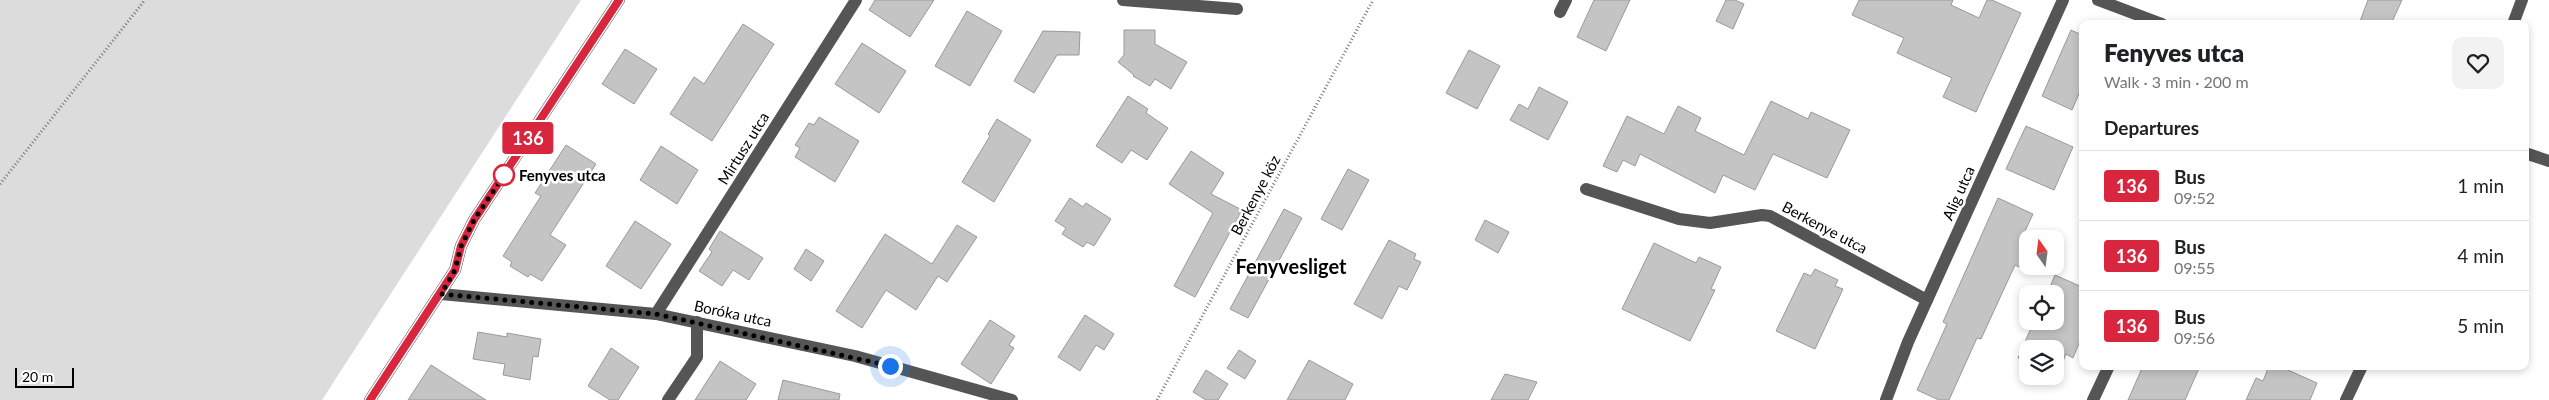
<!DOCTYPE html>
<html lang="en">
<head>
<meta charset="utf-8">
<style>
  :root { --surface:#fff; --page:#f2f2f2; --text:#202124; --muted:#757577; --line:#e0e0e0 }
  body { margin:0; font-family:Lato,sans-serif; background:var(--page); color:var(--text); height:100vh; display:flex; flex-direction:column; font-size:19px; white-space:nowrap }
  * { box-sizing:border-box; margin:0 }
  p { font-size:16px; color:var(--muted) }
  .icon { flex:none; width:28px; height:28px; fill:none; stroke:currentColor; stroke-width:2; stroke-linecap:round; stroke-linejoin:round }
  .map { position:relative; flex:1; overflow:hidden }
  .drawer { position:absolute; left:2079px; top:20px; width:450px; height:350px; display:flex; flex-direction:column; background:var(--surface); border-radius:10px; box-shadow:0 2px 8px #0003 }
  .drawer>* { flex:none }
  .badge { padding:0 10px; border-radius:4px; font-size:18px; line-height:32px }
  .needle { width:32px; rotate:346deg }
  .tools { position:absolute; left:2019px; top:230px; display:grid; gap:10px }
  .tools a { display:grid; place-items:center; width:45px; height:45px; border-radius:10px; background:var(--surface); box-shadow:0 2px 8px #0003; font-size:25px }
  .scale { position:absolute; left:15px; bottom:12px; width:59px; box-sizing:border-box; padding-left:5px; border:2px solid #000; border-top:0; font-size:14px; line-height:18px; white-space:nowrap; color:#000; -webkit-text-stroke:4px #fff; paint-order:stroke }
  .you { position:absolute; width:25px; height:25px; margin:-12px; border:4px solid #fff; border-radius:50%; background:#1a73e8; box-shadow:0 0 0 8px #1a73e833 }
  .map>.badge { position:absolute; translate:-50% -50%; box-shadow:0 0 0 2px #fff }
  h2 { padding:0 25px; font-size:19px; line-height:45px }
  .round { display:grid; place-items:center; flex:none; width:52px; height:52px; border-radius:10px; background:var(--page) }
  .head { display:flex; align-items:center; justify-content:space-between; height:85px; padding:0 25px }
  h1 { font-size:24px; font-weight:800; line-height:38px }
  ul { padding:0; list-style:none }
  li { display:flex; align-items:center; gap:15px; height:70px; padding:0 25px; border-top:1px solid var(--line) }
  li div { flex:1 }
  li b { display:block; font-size:19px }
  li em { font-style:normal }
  li .badge { min-width:55px; font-weight:700; text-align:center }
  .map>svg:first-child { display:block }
  .green { fill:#dcdcdc }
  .building { fill:#c4c4c4; stroke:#999 }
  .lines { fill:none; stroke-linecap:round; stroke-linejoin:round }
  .path { stroke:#777; stroke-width:3; stroke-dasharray:1 2.5; stroke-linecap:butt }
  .minor { stroke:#555; stroke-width:12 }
  .line-casing { stroke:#fff; stroke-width:11 }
  .line { stroke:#d7263d; stroke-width:8 }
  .walk { stroke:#000; stroke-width:5; stroke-dasharray:0 9 }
  .stop-dot { fill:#fff; stroke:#d7263d; stroke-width:2.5 }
  .labels { text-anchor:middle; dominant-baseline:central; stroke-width:5; stroke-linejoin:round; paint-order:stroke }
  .street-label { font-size:15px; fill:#000; stroke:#fff }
  .stop-label { font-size:15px; font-weight:bold; fill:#000; stroke:#fff; text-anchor:start }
  .district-label { font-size:20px; font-weight:bold; fill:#000; stroke:#fff }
</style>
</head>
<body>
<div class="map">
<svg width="2549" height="400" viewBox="0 0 2549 400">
  <rect width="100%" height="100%" fill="#fff"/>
  <path class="green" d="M0,0H581L322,400H0Z"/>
  <g class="building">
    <path d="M875,0H934L910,37L869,10Z"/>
    <path d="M1594,0H1630L1606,51L1577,37Z"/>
    <path d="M1726,0H1735L1744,4L1733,29L1716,21Z"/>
    <path d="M1859,0H1953L1951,5L1979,18L1987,0H1992L2021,13L1976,112L1943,97L1952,78L1897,53L1904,38L1852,15Z"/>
    <path d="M2368,0H2402L2391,24H2359Z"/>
    <path d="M967,11L1002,31L970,86L935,66Z"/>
    <path d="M743,24L774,44L712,141L670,114L694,77L704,84Z"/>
    <path d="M1124,30H1155V44L1187,62L1171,89L1155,79L1150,86L1133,76L1134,75L1118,62L1124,55Z"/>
    <path d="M2071,30L2082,35V87L2072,110L2042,96Z"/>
    <path d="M1043,31L1080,32L1079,55H1057L1034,93L1014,81Z"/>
    <path d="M862,43L906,71L879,113L835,84Z"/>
    <path d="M625,49L657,69L634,104L602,84Z"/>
    <path d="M1469,50L1500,66L1477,109L1446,93Z"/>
    <path d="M1539,87L1568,102L1548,140L1510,120L1519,104L1528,109Z"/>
    <path d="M1128,96L1148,109L1146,113L1168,128L1147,160L1131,150L1122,163L1096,146Z"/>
    <path d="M1771,101L1808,119L1811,112L1850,130L1827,178L1773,154L1755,190L1723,175L1715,193L1640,154L1635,166L1623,160L1617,172L1603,166L1627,116L1664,134L1678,106L1701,118L1695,131L1744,155Z"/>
    <path d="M819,117L859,141L835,182L795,157L800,148L795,145L809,123L814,125Z"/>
    <path d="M997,119L1031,140L994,202L962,182L990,136L988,134Z"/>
    <path d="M2026,126L2073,147L2054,190L2006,169Z"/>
    <path d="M566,145L596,164L550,235L566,245L542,281L530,274L528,277L510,266L512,262L503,256L541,196L535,193Z"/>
    <path d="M661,146L698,170L677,204L640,180Z"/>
    <path d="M1191,151L1224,173L1211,194L1242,210L1195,297L1174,286L1213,213L1169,184Z"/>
    <path d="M1348,169L1369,180L1342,230L1321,219Z"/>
    <path d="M1070,198L1083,207L1086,203L1111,219L1094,246L1087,242L1083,247L1062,234L1066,228L1055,221Z"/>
    <path d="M1998,198L2033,214L2020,242L2028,245V248L2019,267L2015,265L1981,339L1977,338L1949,400H1939L1917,390L1947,324L1943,322Z"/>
    <path d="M1284,209L1302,218L1248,318L1230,309Z"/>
    <path d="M1485,220L1509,232L1498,253L1475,240Z"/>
    <path d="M635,221L671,244L641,289L606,266Z"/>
    <path d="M957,225L977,237L947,282L938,276L916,310L886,290L862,328L836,311L885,234L932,264Z"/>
    <path d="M720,231L763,258L749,280L733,270L722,286L699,271L712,252L709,249Z"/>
    <path d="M1389,240L1416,254L1414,259L1421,262L1407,290L1399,286L1382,319L1354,304Z"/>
    <path d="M1654,243L1696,263L1699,257L1721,267L1711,289L1715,290L1690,341L1622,309Z"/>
    <path d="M806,249L824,261L811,281L794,269Z"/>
    <path d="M1815,269L1838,280L1835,286L1843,289L1815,349L1776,331L1804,273L1811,276Z"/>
    <path d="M2055,275L2082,287V336L2073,358L2066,354L2057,375L2055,349H2028V362L2018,358L2034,321H2055V294H2047Z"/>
    <path d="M1085,315L1114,334L1104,350L1096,345L1080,371L1058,357Z"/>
    <path d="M990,320L1015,336L1009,345L1014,348L991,384L961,364Z"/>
    <path d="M478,332L507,337V333L541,339L538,357L533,356L530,380L503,375L505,364L473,359Z"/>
    <path d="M611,348L639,367L618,400H610L588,386Z"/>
    <path d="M1239,350L1256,361L1245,379L1227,368Z"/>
    <path d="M1309,360L1353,384L1345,400H1287Z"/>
    <path d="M720,361L756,384L746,400H695Z"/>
    <path d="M431,365L486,400H408Z"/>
    <path d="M2143,366H2200L2185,400H2128Z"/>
    <path d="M2269,366H2279L2317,383L2310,400H2246L2256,378L2263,381Z"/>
    <path d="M1206,370L1228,384L1218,400H1206L1193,392Z"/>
    <path d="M1505,374L1537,382L1528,400H1491Z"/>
    <path d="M783,380L840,394L839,400H778Z"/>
  </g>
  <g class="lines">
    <g class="path">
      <path d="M0,184L145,0"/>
      <path d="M1157,400L1373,0"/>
    </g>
    <g class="minor">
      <path d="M1123,0L1237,9"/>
      <path d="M2098,0L2162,24"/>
      <path d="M1560,12L1566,0"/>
      <path d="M2513,24L2522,0"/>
      <path d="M2525,153L2549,161"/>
      <path d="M1586,189L1679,219L1710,223L1762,215L1770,216L1927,300"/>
      <path d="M441,294L656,314L855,356L1012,400"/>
      <path d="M656,314L856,0"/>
      <path d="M370,400L455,270L461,246L474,220L619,0"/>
      <path d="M668,400L697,357V322"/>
      <path d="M1886,400L1908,342L2063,0"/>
      <path d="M2093,400L2109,366"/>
      <path d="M2346,400L2362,366"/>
    </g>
  </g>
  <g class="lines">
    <g class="line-casing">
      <path id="line" d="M370,400L455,270L461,246L474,220L619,0"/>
    </g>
    <use href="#line" class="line"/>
    <path class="walk" d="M504,175L506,172L474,220L461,246L455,270L441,294L656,314L890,366"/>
  </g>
  <circle class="stop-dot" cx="504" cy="175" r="10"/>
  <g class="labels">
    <g class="street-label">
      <text transform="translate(743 148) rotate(-58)">Mirtusz utca</text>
      <text transform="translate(1958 193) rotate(-66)">Alig utca</text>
      <text transform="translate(1255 195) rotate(-62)">Berkenye köz</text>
      <text transform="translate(1825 227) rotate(28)">Berkenye utca</text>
      <text transform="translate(733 313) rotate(12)">Boróka utca</text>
    </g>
    <g class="stop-label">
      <text x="519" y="175">Fenyves utca</text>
    </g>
    <g class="district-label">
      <text x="1291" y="266">Fenyvesliget</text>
    </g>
  </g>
</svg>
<div class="tools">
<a><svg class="needle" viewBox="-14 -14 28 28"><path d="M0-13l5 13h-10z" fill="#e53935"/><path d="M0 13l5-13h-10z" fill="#757577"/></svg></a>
<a><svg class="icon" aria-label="locate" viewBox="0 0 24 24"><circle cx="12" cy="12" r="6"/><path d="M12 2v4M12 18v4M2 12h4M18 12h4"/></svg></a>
<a><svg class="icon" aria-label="layers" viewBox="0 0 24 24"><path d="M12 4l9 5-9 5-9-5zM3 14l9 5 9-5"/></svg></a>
</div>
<div class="scale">20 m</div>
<div class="you" style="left:890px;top:366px"></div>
<b class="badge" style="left:528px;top:138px;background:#d7263d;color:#fff">136</b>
<section class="drawer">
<div class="head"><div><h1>Fenyves utca</h1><p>Walk · 3 min · 200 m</p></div><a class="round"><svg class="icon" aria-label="heart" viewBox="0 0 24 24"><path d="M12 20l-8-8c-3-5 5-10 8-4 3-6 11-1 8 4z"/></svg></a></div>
<h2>Departures</h2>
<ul>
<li><span class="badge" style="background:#d7263d;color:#fff">136</span><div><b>Bus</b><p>09:52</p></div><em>1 min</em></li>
<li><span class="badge" style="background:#d7263d;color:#fff">136</span><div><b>Bus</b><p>09:55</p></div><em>4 min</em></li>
<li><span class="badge" style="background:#d7263d;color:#fff">136</span><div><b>Bus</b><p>09:56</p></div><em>5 min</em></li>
</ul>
</section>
</div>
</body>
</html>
